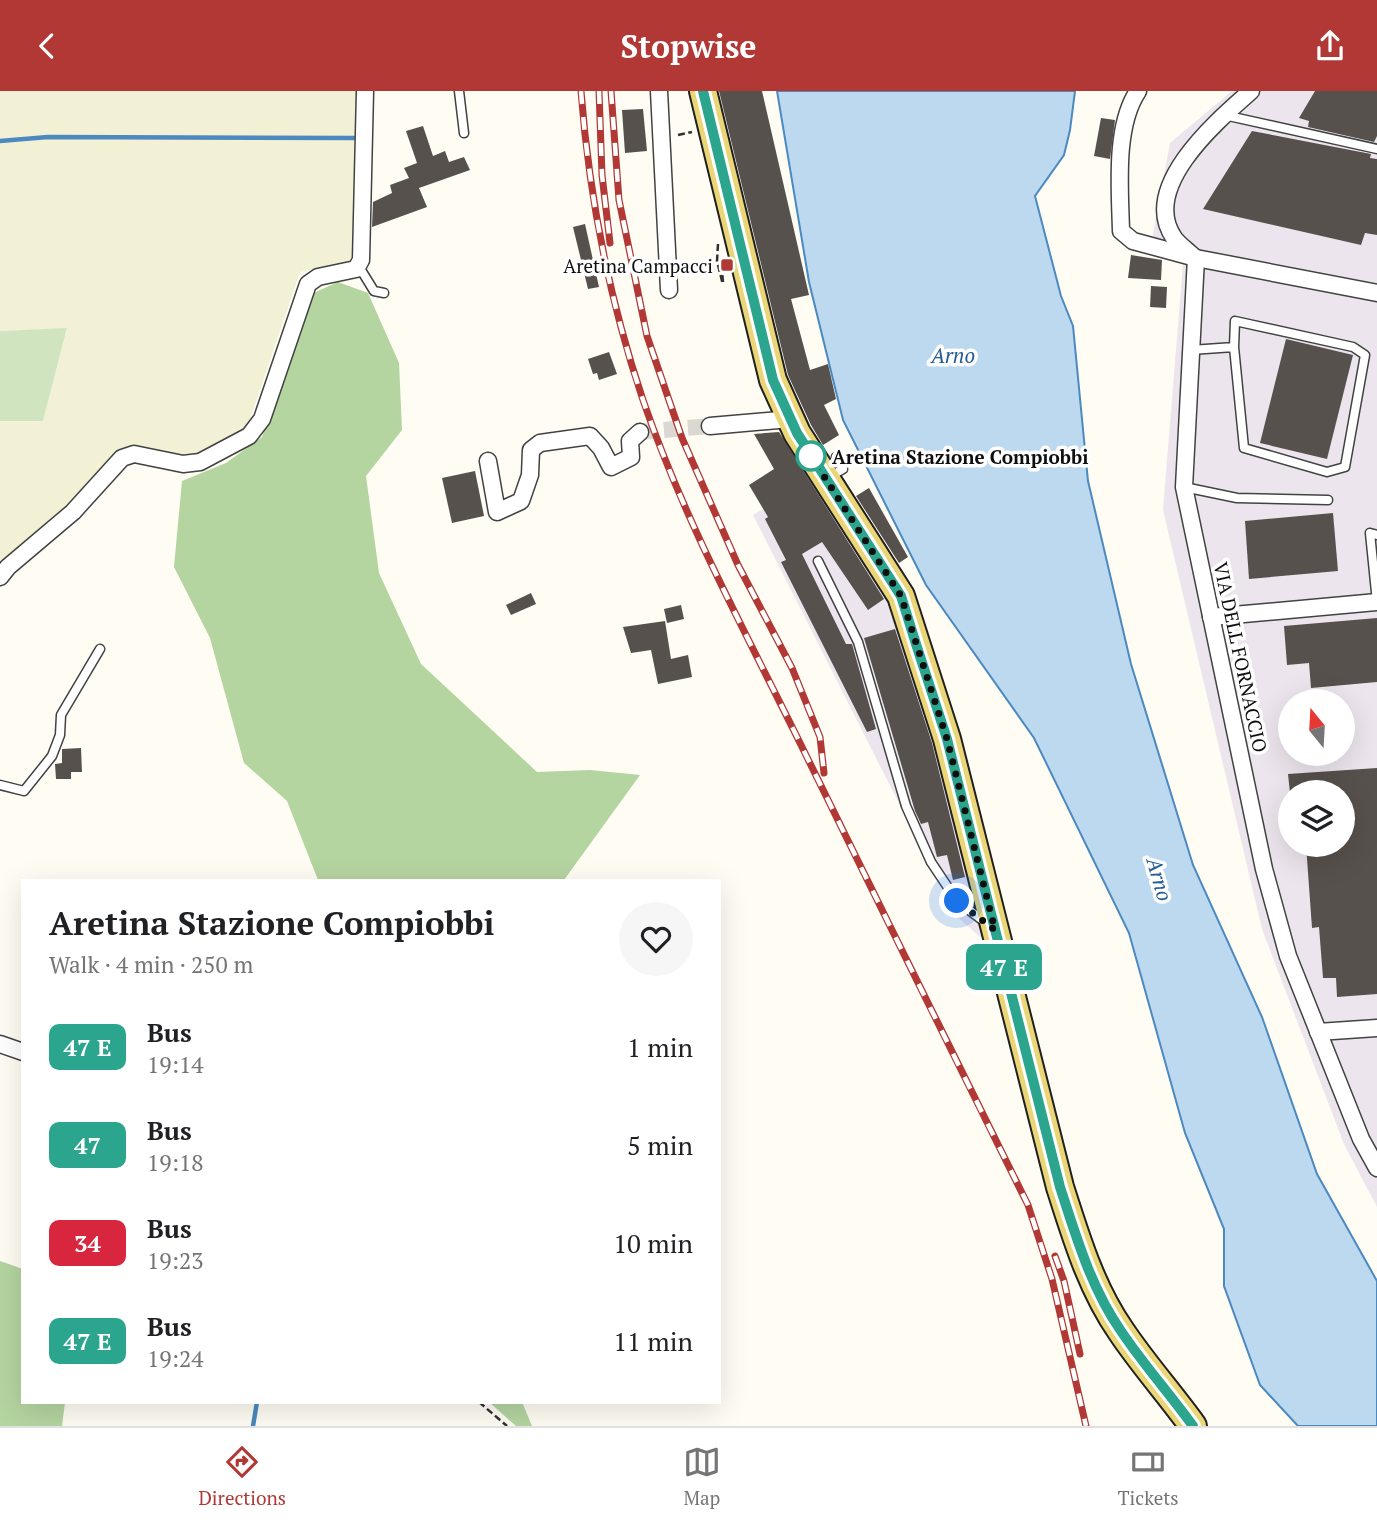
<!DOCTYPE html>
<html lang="en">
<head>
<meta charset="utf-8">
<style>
  :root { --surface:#fff; --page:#f6f6f6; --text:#202124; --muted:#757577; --line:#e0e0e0; --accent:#b13835 }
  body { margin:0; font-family:"PT Serif",serif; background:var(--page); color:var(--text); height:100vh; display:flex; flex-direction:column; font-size:26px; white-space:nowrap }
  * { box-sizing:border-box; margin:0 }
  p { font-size:23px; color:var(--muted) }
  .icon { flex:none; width:38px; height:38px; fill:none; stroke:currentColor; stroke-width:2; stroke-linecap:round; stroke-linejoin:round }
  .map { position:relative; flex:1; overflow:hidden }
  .side { position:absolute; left:21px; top:788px; width:700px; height:525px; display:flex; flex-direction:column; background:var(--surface); border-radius:0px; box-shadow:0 7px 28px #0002 }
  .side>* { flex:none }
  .badge { padding:0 14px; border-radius:10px; font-size:24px; line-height:46px }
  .needle { width:46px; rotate:342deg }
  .buttons { position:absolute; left:1278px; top:598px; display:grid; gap:14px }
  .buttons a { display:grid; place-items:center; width:77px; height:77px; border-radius:50%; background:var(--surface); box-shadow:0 7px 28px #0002; font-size:35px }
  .you { position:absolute; width:35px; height:35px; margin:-18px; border:5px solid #fff; border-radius:50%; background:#1a73e8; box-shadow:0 0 0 10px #1a73e833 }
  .map>.badge { position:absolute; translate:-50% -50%; box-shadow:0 0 0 4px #fff }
  .round { display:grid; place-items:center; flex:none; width:74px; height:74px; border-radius:37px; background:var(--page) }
  .overview { display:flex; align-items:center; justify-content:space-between; height:119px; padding:0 28px }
  h1 { font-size:33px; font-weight:600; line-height:52px }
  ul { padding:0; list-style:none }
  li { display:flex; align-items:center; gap:21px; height:98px; padding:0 28px }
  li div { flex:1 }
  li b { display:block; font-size:26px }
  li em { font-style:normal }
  li .badge { min-width:77px; font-weight:700; text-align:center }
  header { display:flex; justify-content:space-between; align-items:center; height:91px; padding:0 28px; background:var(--accent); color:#fff; font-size:32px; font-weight:600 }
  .tab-bar { display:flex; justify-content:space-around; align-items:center; height:98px; border-top:2px solid var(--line); background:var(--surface); font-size:19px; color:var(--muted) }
  .tab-bar a { display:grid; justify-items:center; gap:4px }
  .tab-bar .active { color:var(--accent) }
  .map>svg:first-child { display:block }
  .industrial { fill:#ece5ed; fill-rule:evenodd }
  .farmland { fill:#f2f1d5 }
  .green { fill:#d0e5bf }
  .forest { fill:#b4d4a0 }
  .water { fill:#bcd9f0; stroke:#4b89bf; stroke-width:2 }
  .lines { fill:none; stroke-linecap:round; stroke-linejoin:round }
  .stream { stroke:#4b89bf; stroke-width:4.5 }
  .building { fill:#57514d }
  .minor-tunnel { stroke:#dad8d1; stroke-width:16; stroke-dasharray:16 8; stroke-linecap:butt }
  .service-casing { stroke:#424242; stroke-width:11 }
  .minor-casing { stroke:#424242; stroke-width:19 }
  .primary-casing { stroke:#202020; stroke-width:30 }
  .path { stroke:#313131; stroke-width:2.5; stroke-dasharray:7 3.5; stroke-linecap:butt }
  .service { stroke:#fff; stroke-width:8 }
  .minor { stroke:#fff; stroke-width:16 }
  .primary { stroke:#ead676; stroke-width:26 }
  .rail-casing { stroke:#b13835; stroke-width:7 }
  .rail { stroke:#fff; stroke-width:4.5; stroke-dasharray:13; stroke-linecap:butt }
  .line-casing { stroke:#fff; stroke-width:16 }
  .line { stroke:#2ba58e; stroke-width:10 }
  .walk { stroke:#0f0f0f; stroke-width:7; stroke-dasharray:0 12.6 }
  .poi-dot { fill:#b13835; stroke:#fff; stroke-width:2.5 }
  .stop-dot { fill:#fff; stroke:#2ba58e; stroke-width:3.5 }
  .labels { text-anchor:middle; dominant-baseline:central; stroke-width:7; stroke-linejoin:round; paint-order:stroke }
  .poi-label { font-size:19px; fill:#0f0f0f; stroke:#fff; text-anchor:end }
  .stop-label { font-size:19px; font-weight:bold; fill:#0f0f0f; stroke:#fff; text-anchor:start }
  .street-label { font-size:19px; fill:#0f0f0f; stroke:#fff }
  .water-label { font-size:21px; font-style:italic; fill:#255c94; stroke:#fff }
</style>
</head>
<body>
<header><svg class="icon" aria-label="back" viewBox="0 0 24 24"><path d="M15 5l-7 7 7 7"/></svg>Stopwise<svg class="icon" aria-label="share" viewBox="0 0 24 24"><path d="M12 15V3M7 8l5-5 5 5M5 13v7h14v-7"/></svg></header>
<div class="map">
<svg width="1377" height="1335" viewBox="0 0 1377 1335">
  <rect width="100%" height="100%" fill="#fefcf3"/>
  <g class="industrial">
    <path d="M1232,0H1377V1116L1344,1053L1262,838L1163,419L1183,172L1150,159L1170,52ZM1290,611H1342V663H1290ZM1290,702H1342V754H1290Z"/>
    <path d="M829,379L912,508L1014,875L956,825L753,424Z"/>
  </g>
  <path class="farmland" d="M0,0H361L356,170L300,181L246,340L192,367L134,356L0,477V330H43L67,238L0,240Z"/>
  <path class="green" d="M67,237L43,330H0V240Z"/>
  <g class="forest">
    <path d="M338,191L368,202L399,272L402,339L366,385L379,482L421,573L537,681L590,679L640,684L564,789H318L287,710L244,672L210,547L174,476L182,390L226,372L262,346L290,274L309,204Z"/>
    <path d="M0,1170L23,1178V1311H65L62,1335H0Z"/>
    <path d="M489,1311H522L532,1335H516Z"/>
  </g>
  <path class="water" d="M777,0H1075L1070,39L1064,64L1035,105L1061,205L1073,235L1088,390L1131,573L1193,774L1262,926L1317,1083L1377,1190V1335H1298L1260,1294L1224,1195V1138L1185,1042L1129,842L1034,647L926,494L843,329L809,191Z"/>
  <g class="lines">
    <g class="stream">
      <path d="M0,50L48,46L355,47"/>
      <path d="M253,1335L257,1311"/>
    </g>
  </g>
  <g class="building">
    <path d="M719,0H762L809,204L791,208L810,279L828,273L836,308L824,314L839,344L823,354L811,334L788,284Z"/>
    <path d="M1315,0H1377V45L1374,51L1308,36L1309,30L1299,27Z"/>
    <path d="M643,18L647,60L625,62L622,19Z"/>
    <path d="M1101,27L1115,29L1110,68L1094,65Z"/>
    <path d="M423,35L433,65L445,60L449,71L464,66L470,79L419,97L427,116L372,136L373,111L392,102L390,94L409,87L404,77L417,72L406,40Z"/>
    <path d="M1252,40L1371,63L1370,67L1377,68V144L1365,142L1361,154L1203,118Z"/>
    <path d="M585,133L599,196L588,198L573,136Z"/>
    <path d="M1131,164L1162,169L1161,189L1128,187Z"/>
    <path d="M1151,195L1167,196L1166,217L1150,216Z"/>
    <path d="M1286,248L1353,264L1327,368L1260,352Z"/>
    <path d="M609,261L617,283L599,289L597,282L593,283L588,268Z"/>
    <path d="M779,341L884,508L868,519L822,451L802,463L846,553H852L876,638L867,641L781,471L786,469L765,428L768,426L749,394L774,378L754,343Z"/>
    <path d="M475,380L484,425L452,432L442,387Z"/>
    <path d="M869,397L908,466L899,472L856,405Z"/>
    <path d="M1333,422L1338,480L1249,488L1245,430Z"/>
    <path d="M531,502L536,513L511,524L506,514Z"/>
    <path d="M681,514L684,528L667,532L664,518Z"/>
    <path d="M1377,527V591L1311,597L1309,572L1287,574L1284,535Z"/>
    <path d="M665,530L671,568L688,564L692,586L658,593L651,559L631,562L623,536Z"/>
    <path d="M895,538L932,652L965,786L953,789L947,764L937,766L928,731L921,733L915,720L864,547Z"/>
    <path d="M81,657L82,681H71V688H56L55,673L62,672V658Z"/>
    <path d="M1377,677V903L1337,906L1336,887H1323L1319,836L1312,837L1306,754H1342V702H1290L1288,683Z"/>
  </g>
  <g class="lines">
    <path class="minor-tunnel" d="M640,341L710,335"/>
    <g class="service-casing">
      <g id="service">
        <path d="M459,0L464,42"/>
        <path d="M1224,24L1377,58"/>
        <path d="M358,174L374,200L384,202"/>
        <path d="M1191,259L1234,256L1235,230L1353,256L1365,264L1345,376L1327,381L1244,357L1234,256"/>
        <path d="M829,386L843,378L836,366"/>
        <path d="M1184,396L1237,407L1328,409"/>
        <path d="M818,470L858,551L906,715L931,771L957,810L985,831"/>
        <path d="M1377,511L1370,442L1377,444"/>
        <path d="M0,694L24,700L52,665L60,644L61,624L100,558"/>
      </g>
    </g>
    <g class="minor-casing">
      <g id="minor">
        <path d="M659,0L669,199"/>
        <path d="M1138,0C1114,36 1120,98 1121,140L1133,150L1196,167L1377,202"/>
        <path d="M1194,166C1188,160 1179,154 1174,147C1139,96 1217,30 1251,0"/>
        <path d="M1196,167L1184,396L1264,778L1288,865L1361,1048L1377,1077"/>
        <path d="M710,335L790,328"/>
        <path d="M488,370L497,421L521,410L530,384L531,359L540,352L590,345L601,357L611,376L631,366L630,350L640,341"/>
        <path d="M0,486L8,476L73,421L122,367L134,363L183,373L200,371L249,345L262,328L308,193L318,186L356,178L361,169L365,0"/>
        <path d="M1211,526L1377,511"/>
        <path d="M1318,941L1377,937"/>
        <path d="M0,953L23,961"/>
      </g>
    </g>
    <g class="primary-casing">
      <path id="primary" d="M703,0L773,289L797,342L901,505L947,648L1060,1096C1076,1146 1091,1197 1121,1240C1143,1273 1170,1303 1193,1335"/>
    </g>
    <g class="path">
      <path d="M678,44L692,41"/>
      <path d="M718,153L717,170L723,194"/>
      <path d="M723,191L722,180L725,178"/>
      <path d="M479,1311L507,1335"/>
    </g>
    <use href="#service" class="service"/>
    <use href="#minor" class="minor"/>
    <use href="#primary" class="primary"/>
    <g class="rail-casing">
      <g id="rail">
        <path d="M581,0C589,105 609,208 643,309C684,429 746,542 802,656C877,809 952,961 1028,1114L1052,1188L1086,1335"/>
        <path d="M599,0L602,84L610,152"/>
        <path d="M611,0L619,109L647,245L682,347L738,474L792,577L820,646L824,682"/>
        <path d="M1055,1165L1064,1190L1080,1263"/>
      </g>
    </g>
    <use href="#rail" class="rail"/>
  </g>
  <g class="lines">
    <g class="line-casing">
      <path id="line" d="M703,0L773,289L797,342L901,505L916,553L947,648L1060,1096C1076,1145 1091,1197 1121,1240C1143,1273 1170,1303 1193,1335"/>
    </g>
    <use href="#line" class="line"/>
    <path class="walk" d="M811,365L901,505L947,648L995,839L957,810"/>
  </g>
  <rect class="poi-dot" x="720" y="167" width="14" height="14" rx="3.5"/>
  <circle class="stop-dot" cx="811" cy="365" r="14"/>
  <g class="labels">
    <g class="poi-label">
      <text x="713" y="174">Aretina Campacci</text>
    </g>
    <g class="stop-label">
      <text x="832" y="365">Aretina Stazione Compiobbi</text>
    </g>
    <g class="street-label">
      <text transform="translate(1241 566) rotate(78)">VIA DELL FORNACCIO</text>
    </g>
    <g class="water-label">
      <text x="953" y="264">Arno</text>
      <text transform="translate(1160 788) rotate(74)">Arno</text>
    </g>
  </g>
</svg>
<div class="buttons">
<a><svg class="needle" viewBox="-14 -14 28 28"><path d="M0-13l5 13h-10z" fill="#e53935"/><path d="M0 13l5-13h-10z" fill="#757577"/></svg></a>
<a><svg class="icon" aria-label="layers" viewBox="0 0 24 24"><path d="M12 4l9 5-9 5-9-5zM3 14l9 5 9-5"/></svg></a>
</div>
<div class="you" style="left:957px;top:810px"></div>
<b class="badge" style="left:1004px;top:876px;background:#2ba58e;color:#fff">47 E</b>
<section class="side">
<div class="overview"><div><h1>Aretina Stazione Compiobbi</h1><p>Walk · 4 min · 250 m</p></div><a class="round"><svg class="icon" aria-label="heart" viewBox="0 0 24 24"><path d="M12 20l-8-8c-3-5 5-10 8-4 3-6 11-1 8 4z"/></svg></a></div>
<ul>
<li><span class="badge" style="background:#2ba58e;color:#fff">47 E</span><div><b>Bus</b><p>19:14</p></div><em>1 min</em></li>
<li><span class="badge" style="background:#2ba58e;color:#fff">47</span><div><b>Bus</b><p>19:18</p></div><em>5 min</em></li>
<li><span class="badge" style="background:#d7263d;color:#fff">34</span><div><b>Bus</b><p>19:23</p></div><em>10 min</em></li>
<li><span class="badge" style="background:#2ba58e;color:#fff">47 E</span><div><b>Bus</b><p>19:24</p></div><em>11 min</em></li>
</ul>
</section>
</div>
<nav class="tab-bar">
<a class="active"><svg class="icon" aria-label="directions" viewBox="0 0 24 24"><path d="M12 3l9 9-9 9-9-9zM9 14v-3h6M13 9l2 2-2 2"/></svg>Directions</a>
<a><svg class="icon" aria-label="map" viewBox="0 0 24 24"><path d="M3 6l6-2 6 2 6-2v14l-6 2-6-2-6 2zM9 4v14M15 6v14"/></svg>Map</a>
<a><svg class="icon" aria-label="tickets" viewBox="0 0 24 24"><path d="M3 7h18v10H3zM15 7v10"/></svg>Tickets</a>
</nav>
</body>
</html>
